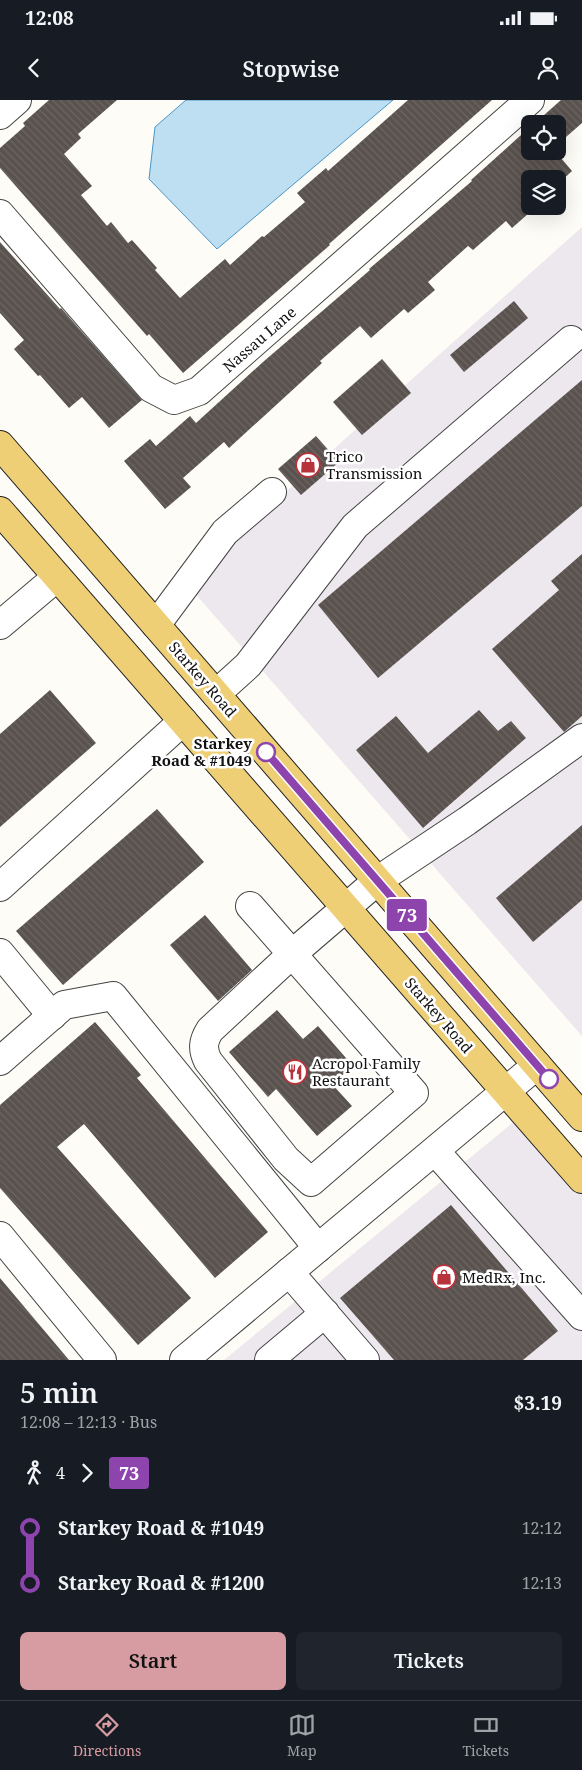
<!DOCTYPE html>
<html lang="en">
<head>
<meta charset="utf-8">
<style>
  :root { --surface:#171b24; --page:#20242c; --text:#f1f3f6; --muted:#9ea1a6; --line:#363941; --accent:#d79ca2 }
  body { margin:0; font-family:"Noto Serif",serif; background:var(--page); color:var(--text); height:100vh; display:flex; flex-direction:column; font-size:19px; white-space:nowrap }
  * { box-sizing:border-box; margin:0 }
  p { font-size:16px; color:var(--muted) }
  .icon { flex:none; width:28px; height:28px; fill:none; stroke:currentColor; stroke-width:2; stroke-linecap:round; stroke-linejoin:round }
  .map { position:relative; height:1260px; overflow:hidden }
  .sheet { display:flex; flex-direction:column; background:var(--surface); flex:1 }
  .sheet>* { flex:none }
  .badge { padding:0 10px; border-radius:4px; font-size:18px; line-height:32px }
  .tools { position:absolute; left:521px; top:15px; display:grid; gap:10px }
  .tools a { display:grid; place-items:center; width:45px; height:45px; border-radius:8px; background:var(--surface); box-shadow:0 5px 20px #0002; font-size:25px }
  .map>.badge { position:absolute; translate:-50% -50%; box-shadow:0 0 0 2px #fff }
  .legs { display:flex; align-items:center; gap:8px; height:55px; padding:0 20px; font-size:16px }
  .legs p { margin-inline-start:auto }
  .overview { display:flex; align-items:center; justify-content:space-between; height:85px; padding:0 20px }
  h1 { font-size:28px; font-weight:600; line-height:38px }
  .action { display:flex; gap:10px; margin-top:auto; padding:10px 20px }
  .action a { flex:1; height:58px; border-radius:8px; background:var(--accent); color:#111; font-size:20px; font-weight:600; line-height:58px; text-align:center }
  .action a+a { background:var(--page); color:var(--text) }
  ul { padding:0 20px; list-style:none }
  li { display:flex; align-items:center; gap:18px; height:55px; font-size:19px }
  li i { display:grid; place-items:center; width:8px; height:100%; margin:0 6px; background:currentColor }
  li i::after { content:''; width:12px; height:12px; margin:-6px; border:4px solid; border-radius:50%; background:var(--surface) }
  li p { margin-inline-start:auto }
  li:first-child i { background:linear-gradient(#0000 50%,currentColor 0) }
  li:last-child i { background:linear-gradient(currentColor 50%,#0000 0) }
  .status { display:flex; justify-content:space-between; align-items:center; height:35px; padding:0 25px; background:var(--surface); direction:ltr }
  .status svg { height:14px; fill:currentColor }
  header { display:flex; justify-content:space-between; align-items:center; height:65px; padding:0 20px; background:var(--surface); font-size:22px; font-weight:600 }
  .tab-bar { display:flex; justify-content:space-around; align-items:center; height:70px; border-top:1px solid var(--line); background:var(--surface); font-size:14px; color:var(--muted) }
  .tab-bar a { display:grid; justify-items:center; gap:2px }
  .tab-bar .active { color:var(--accent) }
  .map>svg:first-child { display:block }
  .industrial { fill:#ede7ee }
  .water { fill:#bedff2; stroke:#4a95c4 }
  .building { fill:url(#building-back-hatch) }
  .lines { fill:none; stroke-linecap:round; stroke-linejoin:round }
  .minor-casing { stroke:#444; stroke-width:30 }
  .major-casing { stroke:#222; stroke-width:30 }
  .minor { stroke:#fff; stroke-width:28 }
  .major { stroke:#eecf76; stroke-width:28 }
  .line-1-casing { stroke:#fff; stroke-width:11 }
  .line-1 { stroke:#8e44ad; stroke-width:8 }
  .stop-1-dot { fill:#fff; stroke:#8e44ad; stroke-width:2.5 }
  .labels { text-anchor:middle; dominant-baseline:central; stroke-width:5; stroke-linejoin:round; paint-order:stroke }
  .street-label { font-size:15px; fill:#111; stroke:#fff }
  .poi-label { font-size:15px; fill:#111; stroke:#fff; text-anchor:start }
  .stop-label { font-size:15px; font-weight:bold; fill:#111; stroke:#fff; text-anchor:end }
</style>
</head>
<body>
<div class="status"><b>12:08</b><svg viewBox="0 0 49 12"><path d="M0 12V9h3v3zM5 12V6h3v6zM10 12V3h3v9zM15 12V0h3v12zM26 1h20v11H26zM47 4h2v5h-2z"/></svg></div>
<header><svg class="icon" aria-label="back" viewBox="0 0 24 24"><path d="M15 5l-7 7 7 7"/></svg>Stopwise<svg class="icon" aria-label="person" viewBox="0 0 24 24"><circle cx="12" cy="8" r="4"/><path d="M4 21q1-7 8-7t8 7"/></svg></header>
<div class="map">
<svg width="582" height="1260" viewBox="0 0 582 1260">
  <defs>
    <pattern id="building-back-hatch" width="6" height="6" patternUnits="userSpaceOnUse" patternTransform="scale(1.25)"><rect width="6" height="6" fill="#59524e"/><path d="M-1 5l2 2M0 0l6 6M5-1l2 2" fill="none" stroke="#6c6663"/></pattern>
  </defs>
  <rect width="100%" height="100%" fill="#fefcf6"/>
  <g class="industrial">
    <path d="M582,127V936L185,482Z"/>
    <path d="M516,1020L582,1095V1260H224Z"/>
  </g>
  <path class="water" d="M186,0H393L217,149L149,79L155,27Z"/>
  <g class="building">
    <path d="M49,0H117L78,34L81,38L64,54L92,86L81,95L107,126L111,122L128,143L132,140L157,168L155,170L180,198L225,159L230,165L262,136L264,137L305,102L297,93L326,68L328,71L408,0H492L329,144L330,145L183,273L149,234L147,236L0,68V48L25,26L23,23Z"/>
    <path d="M561,0H582V23L558,44V24H534Z"/>
    <path d="M530,27V51H555L572,71L558,84V79H530V106H537L512,128L506,121L473,150L468,146L428,182L435,190L408,213L404,209L371,238L360,226L320,261L322,263L229,348L224,342L183,378L191,387L165,409L124,361L150,339L156,346L190,316L196,323L263,262L370,170L369,169L472,81L471,80Z"/>
    <path d="M0,142L60,209L61,208L142,300L109,328L82,297L69,308L40,275L38,276L14,249L24,240L0,213Z"/>
    <path d="M514,201L528,218L464,272L450,255Z"/>
    <path d="M382,259L411,293L362,335L333,302Z"/>
    <path d="M582,280V406L378,578L318,505Z"/>
    <path d="M316,336L339,362L301,395L278,369Z"/>
    <path d="M582,454V616L564,632L492,549L559,490L551,481Z"/>
    <path d="M50,590L96,643L0,727V634Z"/>
    <path d="M479,610L498,631L511,621L526,638L423,728L356,650L396,616L428,653Z"/>
    <path d="M157,709L204,762L63,885L16,831Z"/>
    <path d="M582,725V800L533,842L496,798Z"/>
    <path d="M205,815L252,870L218,901L170,845Z"/>
    <path d="M277,910L303,939L318,926L353,966L332,984L352,1006L317,1036L276,989L268,997L229,952Z"/>
    <path d="M95,922L141,975L137,978L268,1132L215,1178L84,1024L57,1047L191,1198L138,1245L0,1088V1005Z"/>
    <path d="M451,1105L558,1231L523,1260H394L340,1198Z"/>
    <path d="M0,1178L69,1260H0Z"/>
  </g>
  <g class="lines">
    <g class="minor-casing">
      <g id="minor">
        <path d="M0,15L17,0"/>
        <path d="M0,114L151,288L174,300L199,291L530,0"/>
        <path d="M0,525L57,477"/>
        <path d="M156,525L225,432L272,392"/>
        <path d="M216,594L248,565L355,426L571,240"/>
        <path d="M0,787L183,621"/>
        <path d="M250,806L414,993L311,1082L286,1059L208,961C202,949 203,941 210,930L292,854L377,781L467,721L582,638"/>
        <path d="M0,853L52,916"/>
        <path d="M0,961L64,905L113,896L318,1148"/>
        <path d="M435,1051L582,1216"/>
        <path d="M0,1136L102,1260"/>
        <path d="M289,1172L365,1260"/>
        <path d="M184,1260L537,965"/>
        <path d="M269,1260L325,1213"/>
      </g>
    </g>
    <g class="major-casing">
      <g id="major">
        <path d="M0,345L582,1017"/>
        <path d="M0,411L582,1079"/>
      </g>
    </g>
    <use href="#minor" class="minor"/>
    <use href="#major" class="major"/>
  </g>
  <g class="lines">
    <g class="line-1-casing">
      <path id="line-1" d="M266,652L549,979"/>
    </g>
    <use href="#line-1" class="line-1"/>
  </g>
  <defs>
    <g id="shop-ring" transform="scale(1.25)"><circle r="9.5" fill="#fff" stroke="#b7323b" stroke-width="1.5"/><path d="M-5-2.5h2.3a2.7 3.5 0 0 1 5.4 0H5L5.5 6h-11ZM-1.5-2.5h3a1.5 2.3 0 0 0-3 0Z" fill="#b7323b"/></g>
    <g id="restaurant-ring" transform="scale(1.25)"><circle r="9.5" fill="#fff" stroke="#b7323b" stroke-width="1.5"/><path d="M-5-6h1v4h1v-4h1v4h1v-4h1v5L-1.5 .5V6h-2V.5L-5-1ZM5-6V6H3V1.5H1.5Q1.5-4 5-6Z" fill="#b7323b"/></g>
  </defs>
  <g fill-rule="evenodd">
    <use href="#shop-ring" x="308" y="365"/>
    <use href="#restaurant-ring" x="295" y="972"/>
    <use href="#shop-ring" x="444" y="1177"/>
  </g>
  <g class="stop-1-dot">
    <circle cx="266" cy="652" r="9"/>
    <circle cx="549" cy="979" r="9"/>
  </g>
  <g class="labels">
    <g class="street-label">
      <text transform="translate(259 239) rotate(-41)">Nassau Lane</text>
      <text transform="translate(203 579) rotate(49)">Starkey Road</text>
      <text transform="translate(439 915) rotate(49)">Starkey Road</text>
    </g>
    <g class="poi-label">
      <text x="326" y="356">Trico<tspan x="326" dy="17">Transmission</tspan></text>
      <text x="312" y="963">Acropol Family<tspan x="312" dy="17">Restaurant</tspan></text>
      <text x="462" y="1177">MedRx, Inc.</text>
    </g>
    <g class="stop-label">
      <text x="252" y="643">Starkey<tspan x="252" dy="17">Road &amp; #1049</tspan></text>
    </g>
  </g>
</svg>
<div class="tools">
<a><svg class="icon" aria-label="locate" viewBox="0 0 24 24"><circle cx="12" cy="12" r="6"/><path d="M12 2v4M12 18v4M2 12h4M18 12h4"/></svg></a>
<a><svg class="icon" aria-label="layers" viewBox="0 0 24 24"><path d="M12 4l9 5-9 5-9-5zM3 14l9 5 9-5"/></svg></a>
</div>
<b class="badge" style="left:407px;top:815px;background:#8e44ad;color:#fff">73</b>
</div>
<section class="sheet">
<div class="overview"><div><h1>5 min</h1><p>12:08 – 12:13 · Bus</p></div><b>$3.19</b></div>
<div class="legs"><svg class="icon" aria-label="walk" viewBox="0 0 24 24"><circle cx="13" cy="4" r="2"/><path d="M13 8l-2 6 4 7M11 14l-3 7M7 12l3-4h3l4 4"/></svg>4<svg class="icon" aria-label="forward" viewBox="0 0 24 24"><path d="M9 5l7 7-7 7"/></svg><b class="badge" style="background:#8e44ad;color:#fff">73</b></div>
<ul>
<li><i style="color:#8e44ad"></i><b>Starkey Road &amp; #1049</b><p>12:12</p></li>
<li><i style="color:#8e44ad"></i><b>Starkey Road &amp; #1200</b><p>12:13</p></li>
</ul>
<div class="action"><a>Start</a><a>Tickets</a></div>
</section>
<nav class="tab-bar">
<a class="active"><svg class="icon" aria-label="directions" viewBox="0 0 24 24"><path d="M12 3l9 9-9 9-9-9zM9 14v-3h6M13 9l2 2-2 2"/></svg>Directions</a>
<a><svg class="icon" aria-label="map" viewBox="0 0 24 24"><path d="M3 6l6-2 6 2 6-2v14l-6 2-6-2-6 2zM9 4v14M15 6v14"/></svg>Map</a>
<a><svg class="icon" aria-label="tickets" viewBox="0 0 24 24"><path d="M3 7h18v10H3zM15 7v10"/></svg>Tickets</a>
</nav>
</body>
</html>
